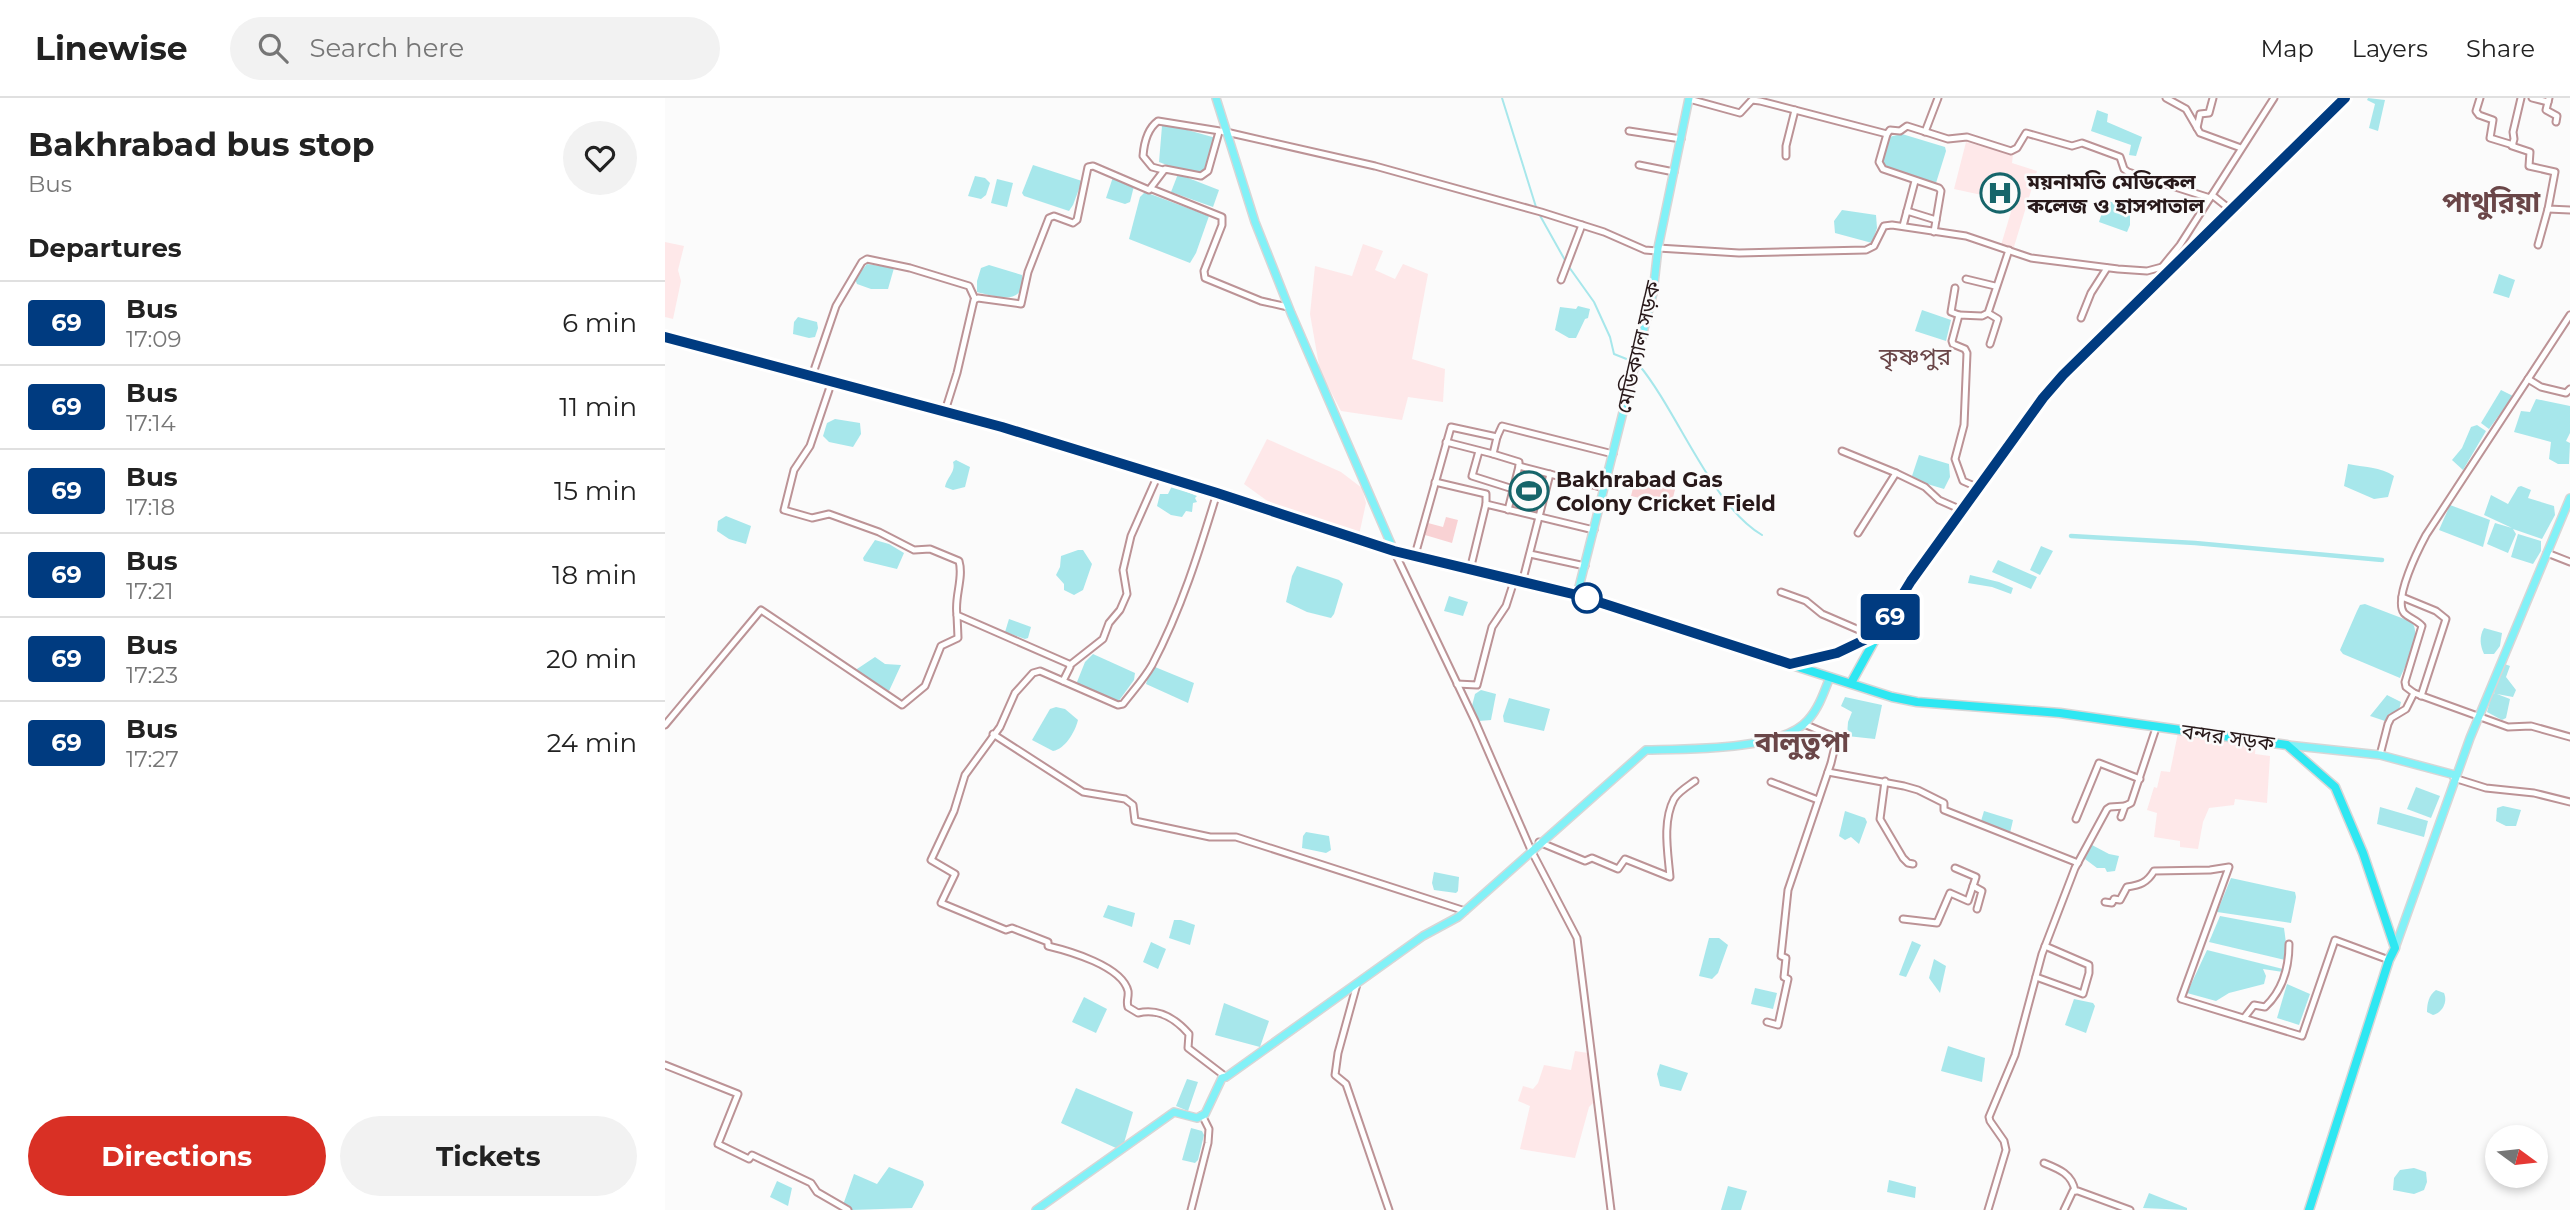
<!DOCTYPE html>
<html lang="en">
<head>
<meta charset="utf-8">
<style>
  :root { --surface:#fff; --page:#f2f2f2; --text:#222; --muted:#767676; --line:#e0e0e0; --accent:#d93025 }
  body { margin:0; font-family:Montserrat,"Noto Sans Bengali",sans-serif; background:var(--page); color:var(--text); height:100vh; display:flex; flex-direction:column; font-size:26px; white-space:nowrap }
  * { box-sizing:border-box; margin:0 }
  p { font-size:23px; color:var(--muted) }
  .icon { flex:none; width:38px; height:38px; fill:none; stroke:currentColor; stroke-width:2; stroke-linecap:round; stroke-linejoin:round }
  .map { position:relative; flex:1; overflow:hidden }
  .details { display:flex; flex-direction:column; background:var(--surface); width:665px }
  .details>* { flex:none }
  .badge { padding:0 14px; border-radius:5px; font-size:24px; line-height:46px }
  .needle { width:46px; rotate:105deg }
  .fabs { position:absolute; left:1820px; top:1027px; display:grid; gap:14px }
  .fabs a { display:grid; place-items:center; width:63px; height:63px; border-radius:50%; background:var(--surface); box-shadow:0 4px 10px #0003; font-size:35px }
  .map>.badge { position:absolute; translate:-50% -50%; box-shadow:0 0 0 4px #fff }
  h2 { padding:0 28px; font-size:26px; line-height:63px }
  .round { display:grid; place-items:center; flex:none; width:74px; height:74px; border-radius:37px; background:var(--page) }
  .overview { display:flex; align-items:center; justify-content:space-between; height:119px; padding:0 28px }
  h1 { font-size:33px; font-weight:700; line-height:52px }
  .button { display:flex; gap:14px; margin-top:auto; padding:14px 28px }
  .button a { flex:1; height:80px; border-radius:42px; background:var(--accent); color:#fff; font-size:28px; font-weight:700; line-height:80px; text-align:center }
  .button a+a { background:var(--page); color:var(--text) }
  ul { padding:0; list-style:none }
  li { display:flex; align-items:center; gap:21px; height:84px; padding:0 28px; border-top:2px solid var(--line) }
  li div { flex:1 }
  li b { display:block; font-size:26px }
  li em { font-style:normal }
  li .badge { min-width:77px; font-weight:700; text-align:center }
  header { display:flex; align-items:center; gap:42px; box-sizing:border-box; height:98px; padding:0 35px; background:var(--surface); border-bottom:2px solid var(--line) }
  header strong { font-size:33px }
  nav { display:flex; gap:38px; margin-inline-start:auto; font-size:24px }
  .search { width:490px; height:63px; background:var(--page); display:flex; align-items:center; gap:18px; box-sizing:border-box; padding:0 24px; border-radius:38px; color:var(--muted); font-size:26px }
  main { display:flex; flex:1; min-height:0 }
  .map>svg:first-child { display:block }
  .built { fill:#fee8e9 }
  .green { fill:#f9d2d4 }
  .water { fill:#a7e7eb }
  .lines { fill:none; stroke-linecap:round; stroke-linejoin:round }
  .stream { stroke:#a7e7eb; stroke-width:2 }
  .canal { stroke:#a7e7eb; stroke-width:4.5 }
  .minor-casing { stroke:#bc9396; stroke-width:9 }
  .major-casing { stroke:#d8d6d6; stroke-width:10 }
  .highway-casing { stroke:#d8d6d6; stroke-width:11 }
  .minor { stroke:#fff; stroke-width:5 }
  .major { stroke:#82f1f7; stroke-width:7 }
  .highway { stroke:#2ee7f2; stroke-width:8 }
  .line-casing { stroke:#fff; stroke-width:16 }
  .line { stroke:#003b80; stroke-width:10 }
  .stop-dot { fill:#fff; stroke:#003b80; stroke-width:3.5 }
  .labels { text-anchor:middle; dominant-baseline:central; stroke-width:5; stroke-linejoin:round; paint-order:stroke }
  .poi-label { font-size:21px; font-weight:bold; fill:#28191a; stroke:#fbfbfb; text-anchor:start }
  .street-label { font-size:21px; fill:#28191a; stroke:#fbfbfb }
  .quarter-label { font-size:24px; fill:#6a4648; stroke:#fbfbfb }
  .district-label { font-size:28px; font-weight:bold; fill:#6a4648; stroke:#fbfbfb }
</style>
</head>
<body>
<header>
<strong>Linewise</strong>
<div class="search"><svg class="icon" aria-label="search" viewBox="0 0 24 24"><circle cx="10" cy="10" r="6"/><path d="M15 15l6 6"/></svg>Search here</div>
<nav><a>Map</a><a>Layers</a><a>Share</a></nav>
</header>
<main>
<section class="details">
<div class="overview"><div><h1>Bakhrabad bus stop</h1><p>Bus</p></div><a class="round"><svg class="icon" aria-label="heart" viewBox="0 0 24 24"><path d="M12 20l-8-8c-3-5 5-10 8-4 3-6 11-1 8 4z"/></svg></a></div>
<h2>Departures</h2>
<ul>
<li><span class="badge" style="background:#003b80;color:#fff">69</span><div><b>Bus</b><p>17:09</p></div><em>6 min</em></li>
<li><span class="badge" style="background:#003b80;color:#fff">69</span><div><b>Bus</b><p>17:14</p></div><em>11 min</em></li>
<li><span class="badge" style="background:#003b80;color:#fff">69</span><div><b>Bus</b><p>17:18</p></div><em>15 min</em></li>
<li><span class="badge" style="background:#003b80;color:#fff">69</span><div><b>Bus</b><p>17:21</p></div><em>18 min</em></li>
<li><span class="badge" style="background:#003b80;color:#fff">69</span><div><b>Bus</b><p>17:23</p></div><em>20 min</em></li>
<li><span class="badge" style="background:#003b80;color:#fff">69</span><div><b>Bus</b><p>17:27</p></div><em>24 min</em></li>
</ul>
<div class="button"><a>Directions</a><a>Tickets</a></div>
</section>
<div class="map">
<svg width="1905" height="1112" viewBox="0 0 1905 1112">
  <rect width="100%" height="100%" fill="#fbfbfb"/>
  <g class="built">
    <path d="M1301,44L1348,56L1347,65L1372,73L1348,152L1336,147L1349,104L1289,91Z"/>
    <path d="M0,144L19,148L13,172L16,183L8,221L0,219Z"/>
    <path d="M698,146L718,153L710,172L730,181L738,166L763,176L747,261L780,271L778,304L743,299L737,322L676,313L655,273L645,216L650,168L687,178Z"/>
    <path d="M602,341L676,374L697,390L701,405L694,437L617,409L601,402L579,386Z"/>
    <path d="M1513,635L1591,644L1590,656L1605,658L1602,705L1570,701L1569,707L1544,710L1538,724L1533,751L1515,749V743L1489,739L1492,715L1482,712L1489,689L1492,690L1496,673L1505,674Z"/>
    <path d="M910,953L923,955L928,1005L924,1009L910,1060L855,1051L865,1008L853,1003L858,988L868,991L873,985L879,967L906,972Z"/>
  </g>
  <g class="green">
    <path d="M857,370L882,377L872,415L847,409Z"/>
    <path d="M972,374L1012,384L1006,407L966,398Z"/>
    <path d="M781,419L793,422L787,445L760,437L763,425L778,429Z"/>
  </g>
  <g class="water">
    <path d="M1703,0L1720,2L1713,33L1704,30L1710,6L1702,2Z"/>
    <path d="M1432,12L1443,16L1442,24L1477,39L1471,58L1464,57L1466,47L1426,33Z"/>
    <path d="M501,26L551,40L540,74C525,77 508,69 494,64L497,28Z"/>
    <path d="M1237,36L1280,49L1281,53L1271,85L1213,67L1219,40Z"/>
    <path d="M368,67L417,83L408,107L404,113L359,98L357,95Z"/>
    <path d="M513,76L554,92L548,109L506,94Z"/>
    <path d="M310,78L320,80L325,85L321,97L316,101L303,98Z"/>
    <path d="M448,79L469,88L465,104L460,106L441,100Z"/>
    <path d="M332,81L348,85L342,109L326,105Z"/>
    <path d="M480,94L544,118L531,155L525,165L464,141L475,99Z"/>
    <path d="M1441,102L1465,111V127L1462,134L1434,124Z"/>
    <path d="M1177,112L1211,117L1212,130L1207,145L1170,135L1169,123Z"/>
    <path d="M202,166L229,170L223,191H206L192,186L190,181Z"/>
    <path d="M324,167L357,177C361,209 332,199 312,194V183L316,170Z"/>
    <path d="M1834,176L1850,182L1844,200L1828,195Z"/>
    <path d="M913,208L925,211L923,220L920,221L911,240H904L890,232L895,209L911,211Z"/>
    <path d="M1257,212L1286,222L1281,243L1250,233Z"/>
    <path d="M133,219L152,224L153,230L150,239L144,240L128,236L129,224Z"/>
    <path d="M1836,292L1848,298L1824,331L1816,325Z"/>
    <path d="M1871,301L1905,308V335L1901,343L1905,345L1904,366H1893L1884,361L1886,344L1849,334L1856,313L1865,314Z"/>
    <path d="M170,321L195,325L196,336L188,349L164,344L158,338L162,325Z"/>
    <path d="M1812,327L1821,333L1798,372L1787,362L1797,350L1806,329Z"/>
    <path d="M1254,357L1284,366L1285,379L1279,391L1259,385L1247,378Z"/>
    <path d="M291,362L305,369L300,389L288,392L280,389C282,379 291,374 288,364Z"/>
    <path d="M1683,366C1698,369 1716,369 1729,378L1723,399L1709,401L1679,388Z"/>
    <path d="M507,388L532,398L530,400L532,404L528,405L527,414L521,413L517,419L506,417L492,408L495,396H503Z"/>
    <path d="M1856,388L1866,392L1863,400L1889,408L1890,417L1877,441L1848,431L1851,436L1843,455L1822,446L1830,425L1847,430L1819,417L1826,397L1843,406L1853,389Z"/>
    <path d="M1785,407L1825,422L1818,449L1774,432Z"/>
    <path d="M61,418L86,428L81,446L64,441L52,433L53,423Z"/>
    <path d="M1853,436L1876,443V453L1868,466L1846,459Z"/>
    <path d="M210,442L224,446L239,455L232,471L199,463L198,460Z"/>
    <path d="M1376,448L1388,453L1375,477L1365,472Z"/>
    <path d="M413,452H418L427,466L418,492L409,497L399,492V486L391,477L395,469L396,458Z"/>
    <path d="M1333,462L1372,479L1366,491L1327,474Z"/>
    <path d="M632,468L674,482L678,486L669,516L666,520L642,514L621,504L627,478Z"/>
    <path d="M1305,477L1334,484L1348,490L1346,496L1327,489L1303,485Z"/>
    <path d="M784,498L803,504L798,518L779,513Z"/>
    <path d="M1240,498L1257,507L1251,526L1230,514Z"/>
    <path d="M1700,506L1747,524C1757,540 1742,564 1735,580L1678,556L1675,552L1692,513L1695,507Z"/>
    <path d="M344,521L366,529L363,540L360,541L340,534Z"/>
    <path d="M1819,530L1837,535L1835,548L1829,556H1819C1815,547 1814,539 1819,530Z"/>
    <path d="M428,556L470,575L469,582L453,604L414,588L412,584L420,564Z"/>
    <path d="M210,559L220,566L236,567L224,593L192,574V571Z"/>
    <path d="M1837,565L1845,568L1841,579L1851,592L1848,599L1832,596L1845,601L1841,620L1837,622L1822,614L1827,596L1830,595L1826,594Z"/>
    <path d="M490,569L529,585L523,605L481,586L486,570Z"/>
    <path d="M816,592L831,596L826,622L814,623L807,608L810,596Z"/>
    <path d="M1722,597L1736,604L1734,612L1724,616L1720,623L1705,618Z"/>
    <path d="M1180,599L1217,607L1210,641L1182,638L1183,624L1187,614L1176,608Z"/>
    <path d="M844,600L885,611L879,633L839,624L838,618Z"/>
    <path d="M391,609L400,611L413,622C410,634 400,651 388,653L367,642L385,611Z"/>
    <path d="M1751,689L1775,698L1766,720L1742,711Z"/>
    <path d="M1838,708L1856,712L1851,728H1841L1831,723L1832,710Z"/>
    <path d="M1715,709L1763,723L1759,739L1712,726Z"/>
    <path d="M1180,713L1200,720L1202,724L1194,746L1186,739L1180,742L1174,738Z"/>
    <path d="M1319,713L1348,722L1345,735L1316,723Z"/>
    <path d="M641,734L664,738L666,752L661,755L637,750L638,738Z"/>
    <path d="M1427,747L1444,756L1454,758L1450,773L1442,774L1440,770H1432L1420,761Z"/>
    <path d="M769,774L794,779L793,793L791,795L769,792L767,785Z"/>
    <path d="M1566,780L1630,794L1631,799L1626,825L1552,814Z"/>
    <path d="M443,807L470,815L467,829L438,819Z"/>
    <path d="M1555,818L1619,830L1621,845L1620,862L1544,844Z"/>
    <path d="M509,822H516L530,827L525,847L504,840Z"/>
    <path d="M1044,840H1054L1063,847L1053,875L1047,881L1034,878Z"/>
    <path d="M1247,843L1256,847L1241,879L1234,877Z"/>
    <path d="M486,844L501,851L493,871L478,864Z"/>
    <path d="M1542,852L1618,871V874L1598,871L1601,878L1599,886L1564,895L1551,903L1522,895Z"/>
    <path d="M1269,861L1281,868L1275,895L1264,880Z"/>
    <path d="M1622,886L1645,896L1634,927L1612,920Z"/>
    <path d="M1090,890L1112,895L1108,911L1086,906Z"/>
    <path d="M1771,892L1779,895C1783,904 1777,915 1768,917L1762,914C1762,905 1764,897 1771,892Z"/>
    <path d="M419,899L442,911L431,935L407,924Z"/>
    <path d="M1409,901L1428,905L1430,908L1421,935L1400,927Z"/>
    <path d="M559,905L604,923L595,949L550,937Z"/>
    <path d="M1283,948L1320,960L1317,984L1276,973Z"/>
    <path d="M995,966L1023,975L1016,993L995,988L992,976Z"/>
    <path d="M522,981L533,984L523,1013L511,1008Z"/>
    <path d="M411,990L468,1014L459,1045L451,1050L396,1025Z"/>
    <path d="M526,1030L537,1033L539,1037L533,1062L530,1065L517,1062Z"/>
    <path d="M224,1069L258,1083L259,1087L247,1110L186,1112L178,1107L189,1076L212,1086Z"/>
    <path d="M1749,1070L1761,1074L1762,1084L1759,1092L1749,1096L1728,1092L1729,1080L1735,1072Z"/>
    <path d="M1224,1082L1251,1089L1250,1100L1222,1094Z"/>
    <path d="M112,1083L127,1090L123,1108L105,1099Z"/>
    <path d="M1063,1088L1082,1093L1076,1112H1056Z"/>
    <path d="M1484,1095L1522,1110V1112L1478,1110Z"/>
  </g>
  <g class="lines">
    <g class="stream">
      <path d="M837,0L871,109"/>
      <path d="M873,114L901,164"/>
      <path d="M904,169L929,204L945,239L949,256L969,264"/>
      <path d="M974,267C1013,314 1047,408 1097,437"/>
    </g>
    <path class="canal" d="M1406,438L1530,445L1717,462"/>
    <g class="minor-casing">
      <g id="minor">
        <path d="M1501,0L1521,11L1535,35L1576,50"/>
        <path d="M1815,0L1811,13L1814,17L1828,22L1825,40L1848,47"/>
        <path d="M1856,0L1848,34L1849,41L1847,48L1865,54L1864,68L1890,74L1883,111L1905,112"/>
        <path d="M1867,0L1883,4"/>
        <path d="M1884,0L1881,12L1892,18L1891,24"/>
        <path d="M1024,1L1075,15L1087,2L1095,3L1222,36L1225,32L1235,33L1242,28L1283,41L1302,39L1346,53L1352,50L1361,35L1407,48L1417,45L1455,59L1459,71L1463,74L1545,100"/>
        <path d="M1532,30L1535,16L1544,15L1548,0"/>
        <path d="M964,33L1016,41"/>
        <path d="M1260,34L1273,0"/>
        <path d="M1222,36L1214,64L1218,71L1274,90L1276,93L1269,134"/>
        <path d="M1121,58V48L1130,12"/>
        <path d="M974,67L1009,74"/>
        <path d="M498,72L487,69L478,58C479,45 482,31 493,23L561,34L710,68L876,114L939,134L980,152L992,153"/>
        <path d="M487,91L557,119V127L539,173L540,180L596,203L623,209"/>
        <path d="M1547,97L1566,112"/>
        <path d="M1242,113L1250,83"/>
        <path d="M1238,128L1242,113L1271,122"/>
        <path d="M1873,147L1883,111"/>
        <path d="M993,150L1074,155L1201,152L1209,148L1219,128L1227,127L1301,138L1366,160L1453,171L1482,173L1497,169L1507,170"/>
        <path d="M1497,169L1515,147L1609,0"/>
        <path d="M1301,181L1330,188"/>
        <path d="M896,182L917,127"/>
        <path d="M1290,190L1286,214L1294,217"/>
        <path d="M1323,215L1333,221L1325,246"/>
        <path d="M1416,220L1426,195L1442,170"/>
        <path d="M147,278L171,208L197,164L202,161L245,170L304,188L310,201"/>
        <path d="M1863,281L1876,289L1901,295L1905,291"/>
        <path d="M167,283L145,348L129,372L119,412L147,420L164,416L214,434L249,452L265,451L294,463C299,480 289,499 292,517L404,566L405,569L398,583"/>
        <path d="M280,313L292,275L309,202L313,200L356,206L363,174L384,120L389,118L408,125L412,122L423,69L428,68L484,92L500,71L536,78L543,73L554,34"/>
        <path d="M832,339L837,328L948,356"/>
        <path d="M781,344L828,356"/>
        <path d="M814,353L807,378L848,391"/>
        <path d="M1177,353L1231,375"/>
        <path d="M942,379L966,384"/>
        <path d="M770,384L821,396V406"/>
        <path d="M1314,390L1298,383L1290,361L1299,327L1302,255L1300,251L1288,246L1287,243L1294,217L1317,218L1323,215L1344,152"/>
        <path d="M552,395C534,454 516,512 487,567C479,581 468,593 458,606L453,607L375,573L368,575L350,595L335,629L300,677L289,713L266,762L290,776L276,805L341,832L347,830L383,844V848C404,853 457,868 463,893C464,899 461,903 463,909L473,915C494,910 510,920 524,936L523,950L561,979"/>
        <path d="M843,412L854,368L939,390"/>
        <path d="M1193,435L1231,375L1260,389L1274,402L1299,413"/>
        <path d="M729,453L810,623L866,752L912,840L946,1112"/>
        <path d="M1882,455L1905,464"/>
        <path d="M865,456L920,468"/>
        <path d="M750,457L786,329L832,339L828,356L854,364V368"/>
        <path d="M805,472L821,406L929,432"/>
        <path d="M857,485L885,376"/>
        <path d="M1116,494L1141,503L1157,516L1208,538"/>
        <path d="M1737,499L1771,513L1781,521L1756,598"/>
        <path d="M405,567L438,541L444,525L455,512L462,496L458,472L466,438L493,377"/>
        <path d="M792,586L812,587L827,529L841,508L849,483"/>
        <path d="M1749,595L1843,629L1866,628L1905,639"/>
        <path d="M0,627L96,512L237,607L260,588L276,548L293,540L292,517"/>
        <path d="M328,636L418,694L460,701L468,707L470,723L545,739H571L800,813"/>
        <path d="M1715,657L1723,626L1726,620L1741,611L1749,595L1741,589L1740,584L1757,528C1752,522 1744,520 1739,515C1728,501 1754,450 1761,437L1905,217"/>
        <path d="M1163,674L1239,688L1253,692L1279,705V712L1413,765"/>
        <path d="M1789,680L1821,690L1869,695L1905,704"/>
        <path d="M1220,683L1215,721L1238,760L1243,765L1248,766"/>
        <path d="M1106,684L1153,702"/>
        <path d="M1456,719L1460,708L1466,705L1491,630"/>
        <path d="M1411,721L1434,665L1475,681"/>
        <path d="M874,744L920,763L927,760L953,771L960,761L1005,779C1003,755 997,724 1009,701C1013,694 1023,688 1030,683"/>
        <path d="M1308,788L1317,793L1312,811"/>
        <path d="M1440,804L1447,805L1449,801L1455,802L1462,789C1475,787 1482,785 1489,773L1545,772L1564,769L1516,901L1637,938L1670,842L1724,862"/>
        <path d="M1238,821L1272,825L1285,795L1303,803L1311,779L1290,770"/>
        <path d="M1371,879L1418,896L1424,875V867L1380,848"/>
        <path d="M692,886L673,955L670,977L681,986L724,1112"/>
        <path d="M1579,920L1589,907L1600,909C1618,892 1624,870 1624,846"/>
        <path d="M1102,924L1113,927L1123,881L1119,879L1121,860L1116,858L1123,792L1166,665L1172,640L1139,626"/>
        <path d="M0,967L73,996L53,1046L84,1061L87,1057L146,1085L152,1094L183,1112"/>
        <path d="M1379,1065C1394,1071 1407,1076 1410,1093"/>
        <path d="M526,1112L543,1045L544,1031L537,1017"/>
        <path d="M1323,1112L1341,1052L1339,1043L1325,1023L1324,1019L1350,957L1377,856L1410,770L1442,711L1445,709L1460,708"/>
        <path d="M1399,1112L1408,1093H1413L1465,1112"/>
      </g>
    </g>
    <g class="major-casing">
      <g id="major">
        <path d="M551,0L590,124L626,215L729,453"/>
        <path d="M912,497L988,195L993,150L1024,0"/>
        <path d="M1622,647L1715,657L1790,677"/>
        <path d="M1730,850L1805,640L1905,400"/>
        <path d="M371,1112L509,1014L532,1020L540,1016L557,980L561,979L758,838L793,819L981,652C1019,651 1117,653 1143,622C1154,610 1159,594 1165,579"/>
      </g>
    </g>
    <g class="highway-casing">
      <g id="highway">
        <path d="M0,239L337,329L552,395L729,453L912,497L1125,566L1173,555L1214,535L1246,483L1378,300L1398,277L1680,0"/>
        <path d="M1127,567L1227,599L1252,604L1395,615L1622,647L1670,689L1698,755L1730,850L1724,862L1644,1112"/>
        <path d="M1186,585L1212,538"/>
      </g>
    </g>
    <use href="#minor" class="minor"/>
    <use href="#major" class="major"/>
    <use href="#highway" class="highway"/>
  </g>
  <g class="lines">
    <g class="line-casing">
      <path id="line" d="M0,239L337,329L552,395L729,453L912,497L1125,566L1172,555L1214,535L1246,483L1378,300L1398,277L1680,0"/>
    </g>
    <use href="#line" class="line"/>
  </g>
  <defs>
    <g id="hospital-ring" transform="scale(2.0125)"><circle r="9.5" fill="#fbfbfb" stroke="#16656a" stroke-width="1.5"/><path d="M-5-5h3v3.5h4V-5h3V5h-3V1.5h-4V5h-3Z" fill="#16656a"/></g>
    <g id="stadium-ring" transform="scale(2.0125)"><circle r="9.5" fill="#fbfbfb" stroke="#16656a" stroke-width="1.5"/><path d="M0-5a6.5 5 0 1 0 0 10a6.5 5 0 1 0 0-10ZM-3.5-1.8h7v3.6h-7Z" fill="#16656a"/></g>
  </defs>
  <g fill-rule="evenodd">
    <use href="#hospital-ring" x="1335" y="95"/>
    <use href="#stadium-ring" x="864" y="393"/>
  </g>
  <circle class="stop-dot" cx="922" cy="500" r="14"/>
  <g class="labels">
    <g class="poi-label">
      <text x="1362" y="83">ময়নামতি মেডিকেল<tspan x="1362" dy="24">কলেজ ও হাসপাতাল</tspan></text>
      <text x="891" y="381">Bakhrabad Gas<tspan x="891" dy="24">Colony Cricket Field</tspan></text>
    </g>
    <g class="street-label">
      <text transform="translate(973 249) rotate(-77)">মেডিক্যাল সড়ক</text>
      <text transform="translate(1563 639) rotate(8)">বন্দর সড়ক</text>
    </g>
    <g class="quarter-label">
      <text x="1250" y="258">কৃষ্ণপুর</text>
    </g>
    <g class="district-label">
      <text x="1826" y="104">পাথুরিয়া</text>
      <text x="1137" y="644">বালুতুপা</text>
    </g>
  </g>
</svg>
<div class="fabs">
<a><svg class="needle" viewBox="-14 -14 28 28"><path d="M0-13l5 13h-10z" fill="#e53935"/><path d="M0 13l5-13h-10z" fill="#767676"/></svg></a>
</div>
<b class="badge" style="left:1225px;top:519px;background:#003b80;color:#fff">69</b>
</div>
</main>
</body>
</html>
